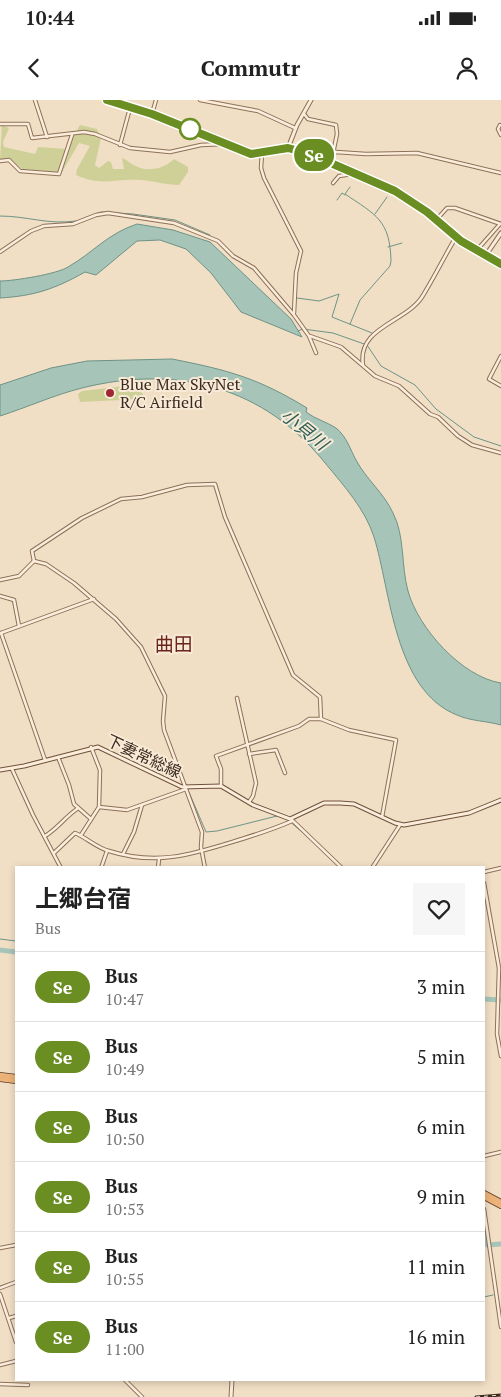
<!DOCTYPE html>
<html lang="en">
<head>
<meta charset="utf-8">
<style>
  :root { --surface:#fff; --page:#f6f6f6; --text:#222; --muted:#767676; --line:#e0e0e0 }
  body { margin:0; font-family:"PT Serif","Noto Sans JP",serif; background:var(--page); color:var(--text); height:100vh; display:flex; flex-direction:column; font-size:19px; white-space:nowrap }
  * { box-sizing:border-box; margin:0 }
  p { font-size:16px; color:var(--muted) }
  .icon { flex:none; width:28px; height:28px; fill:none; stroke:currentColor; stroke-width:2; stroke-linecap:round; stroke-linejoin:round }
  .map { position:relative; flex:1; overflow:hidden }
  .side { position:absolute; left:15px; top:766px; width:470px; height:515px; display:flex; flex-direction:column; background:var(--surface); border-radius:0px; box-shadow:0 2px 8px #0003 }
  .side>* { flex:none }
  .badge { padding:0 10px; border-radius:16px; font-size:18px; line-height:32px }
  .map>.badge { position:absolute; translate:-50% -50%; box-shadow:0 0 0 2px #fff }
  .round { display:grid; place-items:center; flex:none; width:52px; height:52px; border-radius:0px; background:var(--page) }
  .overview { display:flex; align-items:center; justify-content:space-between; height:85px; padding:0 20px }
  h1 { font-size:24px; font-weight:700; line-height:38px }
  ul { padding:0; list-style:none }
  li { display:flex; align-items:center; gap:15px; height:70px; padding:0 20px; border-top:1px solid var(--line) }
  li div { flex:1 }
  li b { display:block; font-size:19px }
  li em { font-style:normal }
  li .badge { min-width:55px; font-weight:700; text-align:center }
  .status { display:flex; justify-content:space-between; align-items:center; height:35px; padding:0 25px; background:var(--surface); direction:ltr }
  .status svg { height:14px; fill:currentColor }
  header { display:flex; justify-content:space-between; align-items:center; height:65px; padding:0 20px; background:var(--surface); font-size:22px; font-weight:700 }
  .map>svg:first-child { display:block }
  .green { fill:#cfd098 }
  .water { fill:#a7c4b8; stroke:#6d9386 }
  .lines { fill:none; stroke-linecap:round; stroke-linejoin:round }
  .stream { stroke:#6d9386; stroke-width:1 }
  .river { stroke:#a7c4b8; stroke-width:5 }
  .minor-casing { stroke:#8d705a; stroke-width:4.5 }
  .tertiary-casing { stroke:#8d705a; stroke-width:5 }
  .secondary-casing { stroke:#6f513d; stroke-width:5 }
  .trunk-casing { stroke:#5b3e2e; stroke-width:6 }
  .minor { stroke:#fbedda; stroke-width:2.5 }
  .tertiary { stroke:#fbedda; stroke-width:3 }
  .secondary { stroke:#fbedda; stroke-width:3 }
  .trunk { stroke:#ecb278; stroke-width:4.5 }
  .rail-casing { stroke:#3c2a1f; stroke-width:3 }
  .rail { stroke:#f7ead6; stroke-width:1; stroke-dasharray:4; stroke-linecap:butt }
  .line-casing { stroke:#fff; stroke-width:11 }
  .line { stroke:#6b8e23; stroke-width:8 }
  .stop-dot { fill:#fff; stroke:#6b8e23; stroke-width:2.5 }
  .poi-dot { fill:#9f2734; stroke:#f7ead6; stroke-width:2 }
  .labels { text-anchor:middle; dominant-baseline:central; stroke-width:4; stroke-linejoin:round; paint-order:stroke }
  .poi-label { font-size:16px; fill:#3c2a1f; stroke:#f7ead6; text-anchor:start }
  .street-label { font-size:16px; fill:#3c2a1f; stroke:#f7ead6 }
  .water-label { font-size:18px; font-style:italic; fill:#2d5d55; stroke:#f7ead6 }
  .quarter-label { font-size:19px; fill:#6b241c; stroke:#f7ead6 }
</style>
</head>
<body>
<div class="status"><b>10:44</b><svg viewBox="0 0 49 12"><path d="M0 12V9h3v3zM5 12V6h3v6zM10 12V3h3v9zM15 12V0h3v12zM26 1h20v11H26zM47 4h2v5h-2z"/></svg></div>
<header><svg class="icon" aria-label="back" viewBox="0 0 24 24"><path d="M15 5l-7 7 7 7"/></svg>Commutr<svg class="icon" aria-label="person" viewBox="0 0 24 24"><circle cx="12" cy="8" r="4"/><path d="M4 21q1-7 8-7t8 7"/></svg></header>
<div class="map">
<svg width="501" height="1297" viewBox="0 0 501 1297">
  <rect width="100%" height="100%" fill="#f1dfc5"/>
  <g class="green">
    <path d="M2,25L9,28L3,42L4,47L35,54L38,47L67,49L80,25L97,29L101,38L95,65L99,68L108,61L111,62L113,69H124L122,58C128,60 130,64 136,66C148,73 165,68 174,59L188,67V72L179,85C167,85 154,81 141,80C116,78 101,87 76,75L77,69L90,46L79,43L62,72L22,69L10,59H0Z"/>
    <path d="M132,285L143,294V299L80,302L78,294L82,291Z"/>
  </g>
  <g class="water">
    <path d="M137,124L173,130L210,142L291,219L302,237L241,212L211,173L186,149L160,140L137,141L96,175L85,172C55,189 34,196 0,198V181C14,181 57,174 68,167C94,152 107,134 137,124Z"/>
    <path d="M172,259C228,270 258,278 307,308L306,312C315,319 327,322 336,328C347,337 350,349 356,360C366,379 384,393 393,413C405,436 401,466 408,491C418,528 462,577 501,583V625C487,621 470,621 457,615C394,590 391,492 374,437C365,409 344,386 326,364C264,287 178,264 82,288C54,295 28,307 0,316V285L51,268L87,261Z"/>
  </g>
  <g class="lines">
    <g class="stream">
      <path d="M337,100L342,93L345,95"/>
      <path d="M375,114L387,97"/>
      <path d="M0,116C27,116 48,125 76,121"/>
      <path d="M82,119L101,112L133,114L175,120L210,135"/>
      <path d="M388,147L402,143"/>
      <path d="M297,198L319,201L339,194L332,217L372,233"/>
      <path d="M350,224L360,200L390,166L391,161C390,120 376,115 345,94L350,87"/>
      <path d="M298,231L303,229L333,233L367,245L381,266L415,285L436,309L474,337L501,346"/>
      <path d="M188,690L206,732L217,731L277,716"/>
      <path d="M288,720L308,737"/>
      <path d="M0,839L16,841"/>
      <path d="M484,1197L493,1195"/>
    </g>
    <g class="river">
      <path d="M0,850L16,852"/>
      <path d="M484,899L501,900"/>
      <path d="M484,1124L487,1145L501,1144"/>
    </g>
    <g class="minor-casing">
      <g id="minor">
        <path d="M35,0L47,37"/>
        <path d="M200,0L258,11L295,28"/>
        <path d="M152,14L156,0"/>
        <path d="M304,14L308,19L336,25L337,34L331,63"/>
        <path d="M0,24H28L32,38L84,32L95,34L130,48L170,52L201,45L224,44"/>
        <path d="M500,25L498,29L501,35"/>
        <path d="M120,45L130,8"/>
        <path d="M262,53L261,68L264,78L301,151L296,173L294,213"/>
        <path d="M311,54L331,55L336,52L366,54L417,53L501,73"/>
        <path d="M0,61L9,60L20,71L59,74L72,35"/>
        <path d="M333,83L339,76L352,74"/>
        <path d="M437,119L447,108H455L501,124"/>
        <path d="M477,150L500,124"/>
        <path d="M0,152L31,131L44,126L73,124L96,115L108,113L174,123L218,141L233,156L254,168L294,215L309,236L316,253"/>
        <path d="M310,236L341,247L375,276L399,286L430,314L438,317L458,336L472,345L501,353"/>
        <path d="M501,256L489,279L501,286"/>
        <path d="M363,265C357,227 405,223 422,197C434,178 444,157 456,137"/>
        <path d="M34,461L32,451L82,418L121,399L142,397L187,385L215,384L225,417L293,575L320,597L321,619"/>
        <path d="M34,461L46,464L74,483L116,519L141,547L165,596L163,621L164,630L202,732L201,747L205,768"/>
        <path d="M0,480L19,476L34,461"/>
        <path d="M0,496L14,500L19,526"/>
        <path d="M1,533L45,660"/>
        <path d="M1,533L94,499"/>
        <path d="M237,598L256,683L253,696L249,702"/>
        <path d="M249,654L276,650L285,673"/>
        <path d="M58,657L69,685L74,704L91,719"/>
        <path d="M12,669L33,715L61,768"/>
        <path d="M221,686V669L216,656L299,626L309,619H321L349,630L396,640L382,717"/>
        <path d="M99,707L127,710L186,689"/>
        <path d="M292,720L342,768"/>
        <path d="M81,735L99,707L100,670L91,647"/>
        <path d="M45,736C58,728 64,718 77,709"/>
        <path d="M54,753L75,733C87,738 97,748 109,751C160,767 196,753 245,738C261,733 276,728 292,721"/>
        <path d="M123,754L134,732L142,705"/>
        <path d="M101,768L107,751"/>
        <path d="M158,768L159,759"/>
        <path d="M372,768L400,725"/>
        <path d="M484,772L501,768"/>
        <path d="M484,783L499,868L497,934L501,956"/>
        <path d="M484,1056L501,1052"/>
        <path d="M484,1109L501,1227"/>
        <path d="M0,1148L16,1145"/>
        <path d="M0,1188L16,1182"/>
        <path d="M0,1194L16,1242"/>
        <path d="M9,1218L16,1216"/>
        <path d="M0,1265L16,1261"/>
        <path d="M125,1280L142,1297"/>
        <path d="M0,1284L28,1285"/>
      </g>
    </g>
    <g class="tertiary-casing">
      <g id="tertiary">
        <path d="M288,48L297,25L311,0"/>
        <path d="M486,155L501,133"/>
        <path d="M231,1297L232,1280"/>
      </g>
    </g>
    <g class="secondary-casing">
      <g id="secondary">
        <path d="M107,0L152,14L251,54L288,48L310,54L395,91L427,112L461,141L501,164"/>
        <path d="M0,670L24,666L98,647L182,687L221,686L253,705L290,719L324,703H340L354,704L395,723L404,725L469,713L501,700"/>
      </g>
    </g>
    <g class="trunk-casing">
      <g id="trunk">
        <path d="M0,975L16,977"/>
        <path d="M0,979L16,981"/>
        <path d="M484,1093L501,1102"/>
        <path d="M484,1097L501,1106"/>
      </g>
    </g>
    <use href="#minor" class="minor"/>
    <use href="#tertiary" class="tertiary"/>
    <use href="#secondary" class="secondary"/>
    <use href="#trunk" class="trunk"/>
    <g class="rail-casing">
      <path id="rail" d="M476,1297L501,1295"/>
    </g>
    <use href="#rail" class="rail"/>
  </g>
  <g class="lines">
    <g class="line-casing">
      <path id="line" d="M107,0L152,14L251,54L288,48L310,54L395,91L427,112L461,141L501,164"/>
    </g>
    <use href="#line" class="line"/>
  </g>
  <circle class="stop-dot" cx="190" cy="29" r="10"/>
  <circle class="poi-dot" cx="110" cy="293" r="5"/>
  <g class="labels">
    <g class="poi-label">
      <text x="120" y="284">Blue Max SkyNet<tspan x="120" dy="18">R/C Airfield</tspan></text>
    </g>
    <g class="street-label">
      <text transform="translate(144 656) rotate(25)">下妻常総線</text>
    </g>
    <g class="water-label">
      <text transform="translate(305 329) rotate(39)">小貝川</text>
    </g>
    <g class="quarter-label">
      <text x="174" y="543">曲田</text>
    </g>
  </g>
</svg>
<b class="badge" style="left:314px;top:55px;background:#6b8e23;color:#fff">Se</b>
<section class="side">
<div class="overview"><div><h1>上郷台宿</h1><p>Bus</p></div><a class="round"><svg class="icon" aria-label="heart" viewBox="0 0 24 24"><path d="M12 20l-8-8c-3-5 5-10 8-4 3-6 11-1 8 4z"/></svg></a></div>
<ul>
<li><span class="badge" style="background:#6b8e23;color:#fff">Se</span><div><b>Bus</b><p>10:47</p></div><em>3 min</em></li>
<li><span class="badge" style="background:#6b8e23;color:#fff">Se</span><div><b>Bus</b><p>10:49</p></div><em>5 min</em></li>
<li><span class="badge" style="background:#6b8e23;color:#fff">Se</span><div><b>Bus</b><p>10:50</p></div><em>6 min</em></li>
<li><span class="badge" style="background:#6b8e23;color:#fff">Se</span><div><b>Bus</b><p>10:53</p></div><em>9 min</em></li>
<li><span class="badge" style="background:#6b8e23;color:#fff">Se</span><div><b>Bus</b><p>10:55</p></div><em>11 min</em></li>
<li><span class="badge" style="background:#6b8e23;color:#fff">Se</span><div><b>Bus</b><p>11:00</p></div><em>16 min</em></li>
</ul>
</section>
</div>
</body>
</html>
